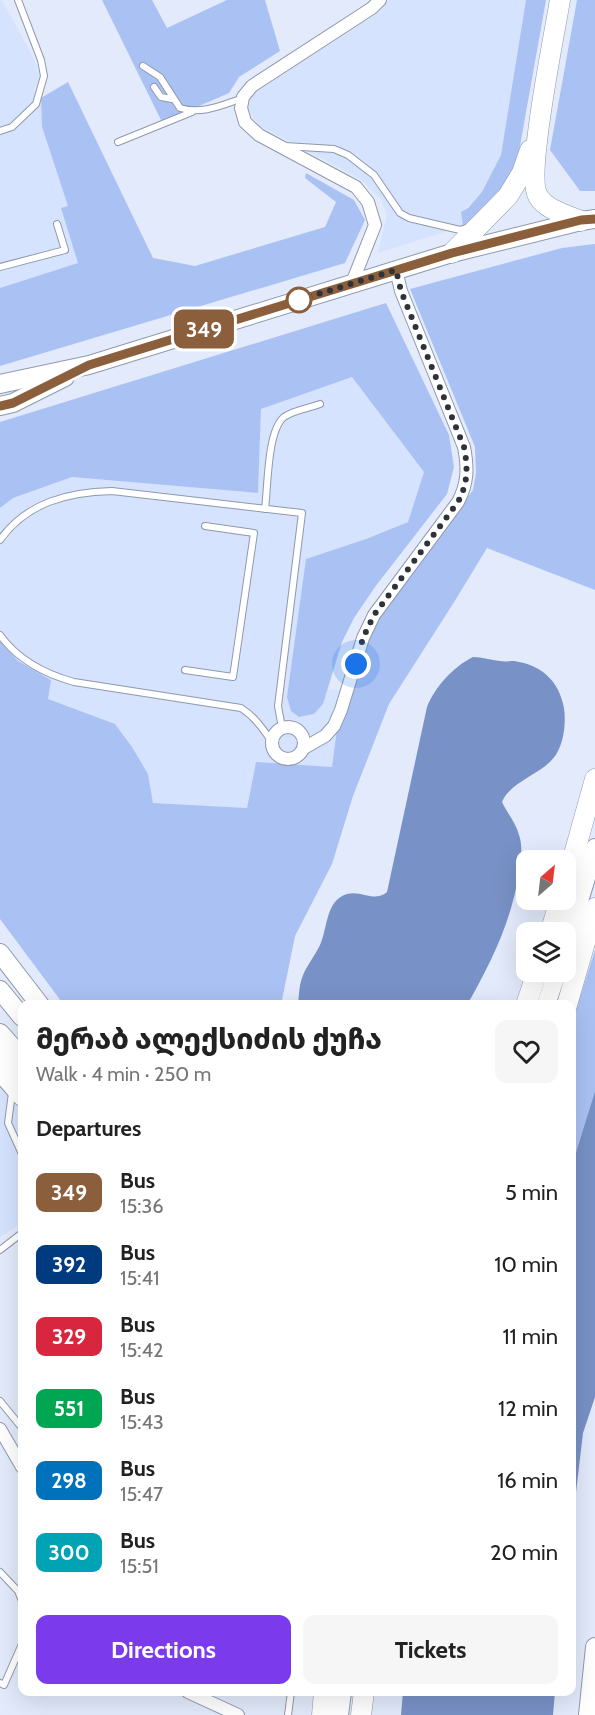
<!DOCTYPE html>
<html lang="en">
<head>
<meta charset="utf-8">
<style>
  :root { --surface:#fff; --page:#f6f6f6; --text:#222; --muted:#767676; --accent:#7c3aed }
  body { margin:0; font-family:Cabin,"Noto Sans Georgian",sans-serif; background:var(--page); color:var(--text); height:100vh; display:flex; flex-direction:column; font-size:22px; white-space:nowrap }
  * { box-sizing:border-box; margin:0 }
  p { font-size:20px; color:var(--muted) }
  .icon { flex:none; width:33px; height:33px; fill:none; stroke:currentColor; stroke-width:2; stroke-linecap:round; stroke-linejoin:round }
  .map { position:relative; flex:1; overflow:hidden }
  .details { position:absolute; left:18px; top:1000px; width:558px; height:696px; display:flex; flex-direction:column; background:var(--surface); border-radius:12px; box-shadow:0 6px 24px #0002 }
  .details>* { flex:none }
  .badge { padding:0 12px; border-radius:9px; font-size:21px; line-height:39px }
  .needle { width:39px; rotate:28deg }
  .controls { position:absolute; left:516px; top:850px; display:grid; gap:12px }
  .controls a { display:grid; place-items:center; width:60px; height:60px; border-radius:12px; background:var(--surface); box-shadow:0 6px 24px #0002; font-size:30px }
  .you { position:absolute; width:30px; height:30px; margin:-15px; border:4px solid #fff; border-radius:50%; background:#1a73e8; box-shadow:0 0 0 9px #1a73e833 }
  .map>.badge { position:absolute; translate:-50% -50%; box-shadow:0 0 0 3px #fff }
  h2 { padding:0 18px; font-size:22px; line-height:54px }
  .round { display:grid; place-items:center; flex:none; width:63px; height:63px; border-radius:12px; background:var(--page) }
  .headline { display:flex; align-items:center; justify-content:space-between; height:102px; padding:0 18px }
  h1 { font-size:28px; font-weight:800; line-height:45px }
  .action { display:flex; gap:12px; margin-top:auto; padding:12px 18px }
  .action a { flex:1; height:69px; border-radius:12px; background:var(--accent); color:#fff; font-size:24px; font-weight:800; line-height:69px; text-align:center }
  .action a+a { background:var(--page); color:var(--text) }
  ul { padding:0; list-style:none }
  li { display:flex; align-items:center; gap:18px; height:72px; padding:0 18px }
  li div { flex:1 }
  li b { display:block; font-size:22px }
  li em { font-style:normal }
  li .badge { min-width:66px; font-weight:700; text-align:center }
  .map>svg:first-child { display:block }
  .built { fill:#d5e3fe }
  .green { fill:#aac1f3 }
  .water { fill:#7891c6 }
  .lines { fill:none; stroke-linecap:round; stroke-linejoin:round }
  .service-casing { stroke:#8f99ac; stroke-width:8 }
  .minor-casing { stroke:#8f99ac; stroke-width:14 }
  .primary-casing { stroke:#8f99ac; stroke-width:20 }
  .trunk-casing { stroke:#8f99ac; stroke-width:21 }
  .service { stroke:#fff; stroke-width:6 }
  .minor { stroke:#fff; stroke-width:12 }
  .primary { stroke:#fff; stroke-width:18 }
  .trunk { stroke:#fff; stroke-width:20 }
  .line-casing { stroke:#fff; stroke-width:14 }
  .line { stroke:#8b5e3c; stroke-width:9 }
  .walk { stroke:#2e323a; stroke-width:6; stroke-dasharray:0 10.8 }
  .stop-dot { fill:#fff; stroke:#8b5e3c; stroke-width:3 }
</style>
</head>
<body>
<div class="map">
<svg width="595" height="1715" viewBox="0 0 595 1715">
  <rect width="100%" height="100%" fill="#e2eafb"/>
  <g class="built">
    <path d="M0,0H2L34,59L40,77L34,90L41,98L42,127L68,206L78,263L0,288Z"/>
    <path d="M389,0H526L501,155L482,192L461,212L463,226L378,253L387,215L381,199L360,179L260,126L248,110L250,101L255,92L380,12Z"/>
    <path d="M352,377L424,472L408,522L366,539L300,717L314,714L323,704L327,690H342L332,767L256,763L247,808L153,803L148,774L93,716L48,699L34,671L18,661L0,641V508L13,498L72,477L258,493L261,409Z"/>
    <path d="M0,1088L22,1112V1223L0,1237Z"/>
  </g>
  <g class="green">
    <path d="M102,0H152L167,28L227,0H265L280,51L239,77L229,93L162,122Z"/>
    <path d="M526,0H546L518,157C510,181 488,218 463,226L461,212L468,208L482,192L501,155Z"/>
    <path d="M577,0H595V191H580L550,150Z"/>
    <path d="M68,82L153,258L195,266L325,227L336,202L305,178L306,173L354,200L365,220L345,263L0,366V288L78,263L61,208L68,206L42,127L41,98Z"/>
    <path d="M595,244V590L487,548L456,599L389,704L353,796L332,864L295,936L281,1005H64L0,919V641L18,661L51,680L48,699L115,724L132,747L148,774L153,803L247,808L256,762L332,767L342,690L377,619L473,490L476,473L475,447L410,289L562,248Z"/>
    <path d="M386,303L449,435L454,467L447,494L375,587L354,618L342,642L323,704L314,714L299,717L291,711L287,697L306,559L366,539L408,522L424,472L352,377L261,409L258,493L72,477L13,498L0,508V422Z"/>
    <path d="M595,950V1091L572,1165V1023Z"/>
  </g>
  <g class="water">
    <path d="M473,657C482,657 491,660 500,661C505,662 510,661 514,661C542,665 559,681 564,708C566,723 564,741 557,753C545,774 511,780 502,802C507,813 516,823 519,835C523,846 521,860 519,872C512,920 491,963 467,1005H298C299,996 299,986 302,978C306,966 315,956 320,945C328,928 325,901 347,894C362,890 374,903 387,892L427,707C435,687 453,667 473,657Z"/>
    <path d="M595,1091V1397L583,1433L572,1526V1165Z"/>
    <path d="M403,1692H555L553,1715H401Z"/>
  </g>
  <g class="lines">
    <g class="service-casing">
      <g id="service">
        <path d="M143,66L160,77L180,108C202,115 222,105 243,98"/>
        <path d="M154,87L161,97L172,99"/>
        <path d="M0,131L12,127L36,104L44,76L41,60L18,0"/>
        <path d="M118,142L192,112"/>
        <path d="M285,146L334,149L348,155L374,175L400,213L409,218L460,230L469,227"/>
        <path d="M0,267L65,250L57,224"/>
        <path d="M265,509C268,487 267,431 284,417C293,410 310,408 320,404"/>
        <path d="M0,540C27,502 69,492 112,491L302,513L278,706L282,728"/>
        <path d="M0,635C18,660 45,674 74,682L241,708C255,717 263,729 272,742"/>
        <path d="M185,670L233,677L254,533L205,526"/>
        <path d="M12,1093L8,1123L22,1154"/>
        <path d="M0,1250L22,1233"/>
        <path d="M0,1401L22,1428"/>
        <path d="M0,1572L18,1591L22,1601"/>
        <path d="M0,1683L4,1685L22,1644"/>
        <path d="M288,1715L291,1692"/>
      </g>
    </g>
    <g class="minor-casing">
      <g id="minor">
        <path d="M352,283L375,225L368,202L356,187L259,135L245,122L241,108L243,97L252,86L372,8L380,0"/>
        <circle cx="288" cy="743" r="16"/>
        <path d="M304,748L325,736L334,726L341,710L363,638L374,615L458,502C468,483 468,468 464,447L401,291L396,270"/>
        <path d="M0,1429L22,1467"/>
        <path d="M188,1692L238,1715"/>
      </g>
    </g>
    <g class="primary-casing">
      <g id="primary">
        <path d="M0,384L89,365L452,253L581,221L595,219"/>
        <path d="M0,406L13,403L65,377"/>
        <path d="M566,944L595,848"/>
        <path d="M0,953L40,1005"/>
        <path d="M0,990L22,1017"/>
        <path d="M546,1005L557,972"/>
        <path d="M0,1033L22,1058"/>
        <path d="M0,1049L22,1083"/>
        <path d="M0,1072L22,1097"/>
        <path d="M339,1715L342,1692"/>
        <path d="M588,1715L595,1647"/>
      </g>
    </g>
    <g class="trunk-casing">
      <g id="trunk">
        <path d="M560,0C555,32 525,175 538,196C546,210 567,215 581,221"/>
        <path d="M452,253L508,196L522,173L530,150"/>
        <path d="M566,883L595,779"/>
        <path d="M550,933L560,900"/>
        <path d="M526,1005L537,972"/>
        <path d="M567,1005L595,908"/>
        <path d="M322,1715L324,1692"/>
        <path d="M361,1715L364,1692"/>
      </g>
    </g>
    <use href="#service" class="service"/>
    <use href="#minor" class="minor"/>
    <use href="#primary" class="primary"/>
    <use href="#trunk" class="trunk"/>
  </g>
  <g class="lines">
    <g class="line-casing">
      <path id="line" d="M0,406L13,403L89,365L452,253L581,220L595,219"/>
    </g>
    <use href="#line" class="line"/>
    <path class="walk" d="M299,300L396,270L401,291L464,447C468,468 468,483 458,502L374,615L363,638L356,664"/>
  </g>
  <circle class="stop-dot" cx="299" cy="300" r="12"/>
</svg>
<div class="controls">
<a><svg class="needle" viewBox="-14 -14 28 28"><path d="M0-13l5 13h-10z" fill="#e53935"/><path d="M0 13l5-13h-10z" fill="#767676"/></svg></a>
<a><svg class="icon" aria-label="layers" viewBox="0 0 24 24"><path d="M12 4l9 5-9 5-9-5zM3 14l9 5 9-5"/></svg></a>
</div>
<div class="you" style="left:356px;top:664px"></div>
<b class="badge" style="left:204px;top:329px;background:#8b5e3c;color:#fff">349</b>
<section class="details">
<div class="headline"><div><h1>მერაბ ალექსიძის ქუჩა</h1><p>Walk · 4 min · 250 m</p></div><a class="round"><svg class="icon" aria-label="heart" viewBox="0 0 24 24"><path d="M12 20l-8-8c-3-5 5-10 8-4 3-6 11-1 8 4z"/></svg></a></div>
<h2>Departures</h2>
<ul>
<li><span class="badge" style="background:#8b5e3c;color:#fff">349</span><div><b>Bus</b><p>15:36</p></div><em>5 min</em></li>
<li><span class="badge" style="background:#003b80;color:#fff">392</span><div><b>Bus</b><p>15:41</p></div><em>10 min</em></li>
<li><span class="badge" style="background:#d7263d;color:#fff">329</span><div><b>Bus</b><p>15:42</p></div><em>11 min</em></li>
<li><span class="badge" style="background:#00a651;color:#fff">551</span><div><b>Bus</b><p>15:43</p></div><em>12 min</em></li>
<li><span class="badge" style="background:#0072bc;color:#fff">298</span><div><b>Bus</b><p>15:47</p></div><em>16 min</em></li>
<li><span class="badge" style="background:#00a3b4;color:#fff">300</span><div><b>Bus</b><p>15:51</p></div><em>20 min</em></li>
</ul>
<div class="action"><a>Directions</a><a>Tickets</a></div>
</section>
</div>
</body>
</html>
